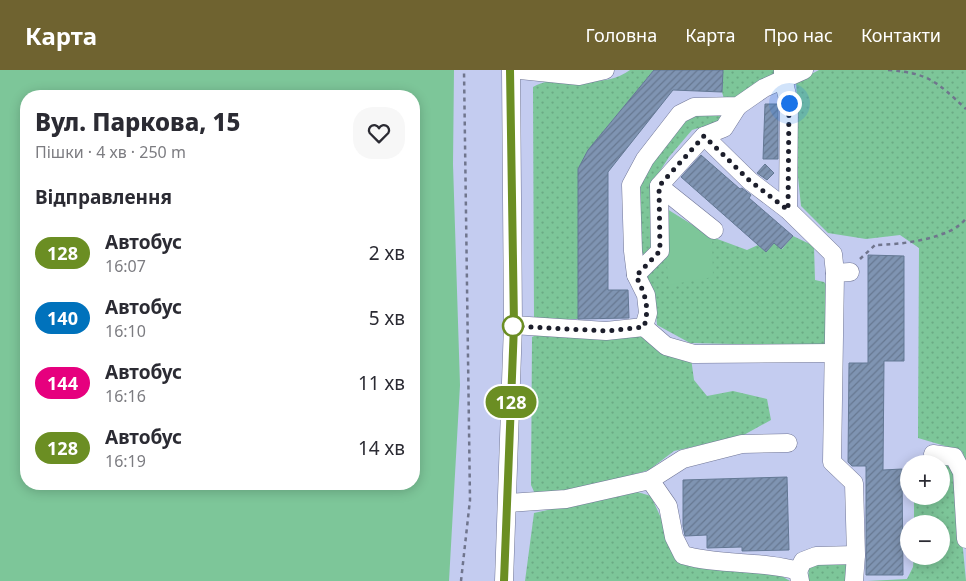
<!DOCTYPE html>
<html lang="uk">
<head>
<meta charset="utf-8">
<style>
  :root { --surface:#fff; --page:#f7f7f7; --text:#2b2b33; --muted:#7c7c81; --accent:#6f6330 }
  body { margin:0; font-family:"Noto Sans",sans-serif; background:var(--page); color:var(--text); height:100vh; display:flex; flex-direction:column; font-size:19px; white-space:nowrap }
  * { box-sizing:border-box; margin:0 }
  p { font-size:16px; color:var(--muted) }
  .icon { flex:none; width:28px; height:28px; fill:none; stroke:currentColor; stroke-width:2; stroke-linecap:round; stroke-linejoin:round }
  .map { position:relative; flex:1; overflow:hidden }
  .details { position:absolute; left:20px; top:20px; width:400px; height:400px; display:flex; flex-direction:column; background:var(--surface); border-radius:20px; box-shadow:0 2px 12px #0003 }
  .details>* { flex:none }
  .badge { padding:0 10px; border-radius:16px; font-size:18px; line-height:32px }
  .controls { position:absolute; left:900px; top:385px; display:grid; gap:10px }
  .controls a { display:grid; place-items:center; width:50px; height:50px; border-radius:50%; background:var(--surface); box-shadow:0 2px 12px #0003; font-size:25px }
  .you { position:absolute; width:25px; height:25px; margin:-12px; border:4px solid #fff; border-radius:50%; background:#1a73e8; box-shadow:0 0 0 8px #1a73e833 }
  .map>.badge { position:absolute; translate:-50% -50%; box-shadow:0 0 0 2px #fff }
  h2 { padding:0 15px; font-size:19px; line-height:45px }
  .round { display:grid; place-items:center; flex:none; width:52px; height:52px; border-radius:20px; background:var(--page) }
  .headline { display:flex; align-items:center; justify-content:space-between; height:85px; padding:0 15px }
  h1 { font-size:24px; font-weight:800; line-height:38px }
  ul { padding:0; list-style:none }
  li { display:flex; align-items:center; gap:15px; height:65px; padding:0 15px }
  li div { flex:1 }
  li b { display:block; font-size:19px }
  li em { font-style:normal }
  li .badge { min-width:55px; font-weight:700; text-align:center }
  header { display:flex; align-items:center; gap:30px; box-sizing:border-box; height:70px; padding:0 25px; background:var(--accent); color:#fff }
  header strong { font-size:24px }
  nav { display:flex; gap:28px; margin-inline-start:auto; font-size:18px }
  .map>svg:first-child { display:block }
  .grass { fill:url(#grass-dots) }
  .garden { fill:#7dc699; fill-rule:evenodd }
  .building { fill:url(#building-hatch); stroke:#637894 }
  .lines { fill:none; stroke-linecap:round; stroke-linejoin:round }
  .minor-casing { stroke:#707697; stroke-width:19 }
  .path { stroke:#70758d; stroke-width:2.5; stroke-dasharray:4 4; stroke-linecap:butt }
  .minor { stroke:#fff; stroke-width:18 }
  .line-casing { stroke:#fff; stroke-width:11 }
  .line { stroke:#6b8e23; stroke-width:8 }
  .walk { stroke:#1c1e2b; stroke-width:5; stroke-dasharray:0 9 }
  .stop-dot { fill:#fff; stroke:#6b8e23; stroke-width:2.5 }
</style>
</head>
<body>
<header>
<strong>Карта</strong>
<nav><a>Головна</a><a>Карта</a><a>Про нас</a><a>Контакти</a></nav>
</header>
<div class="map">
<svg width="966" height="511" viewBox="0 0 966 511">
  <defs>
    <pattern id="grass-dots" width="8" height="8" patternUnits="userSpaceOnUse" patternTransform="scale(1.25)"><rect width="8" height="8" fill="#7dc699"/><path d="M2 2h.1M6 6h.1" fill="none" stroke="#6baa84" stroke-width="1.8" stroke-linecap="round"/></pattern>
    <pattern id="building-hatch" width="6" height="6" patternUnits="userSpaceOnUse" patternTransform="scale(1.25)"><rect width="6" height="6" fill="#7f94b2"/><path d="M-1 1l2-2M0 6l6-6M5 7l2-2" fill="none" stroke="#677891"/></pattern>
  </defs>
  <rect width="100%" height="100%" fill="#c4ccf0"/>
  <g class="grass">
    <path d="M630,0H654L588,80L578,99V249H534L533,17C562,1 601,22 630,0Z"/>
    <path d="M723,0H777V7L738,29H724L722,22Z"/>
    <path d="M819,0H966V392L962,381L918,368L919,178L900,165L866,169L828,163L801,136L796,87L798,49L796,12Z"/>
    <path d="M698,44H725L721,51L692,60L669,87L651,115V182L641,189L636,120L644,100L680,54Z"/>
    <path d="M793,166L814,176L815,210L824,212L830,219V271L824,276L690,273L657,255L655,231L646,206L666,185L712,167L747,180L758,175L766,182L774,173L782,179Z"/>
    <path d="M541,263L643,265L691,288L694,310L707,326L733,321L767,329L771,350L742,366L674,381L649,400L567,424H535L531,415L532,267Z"/>
    <path d="M941,390L952,398L957,415L966,511H867L907,509L913,497L914,486H941V454H914V426H941V394H916Z"/>
    <path d="M634,421L651,426L680,490L706,499L778,504L790,511H525L534,443Z"/>
    <path d="M846,488L850,511H808L809,494Z"/>
  </g>
  <g class="garden">
    <path d="M0,0H454L453,94L460,315L449,511H0ZM26,26H414V414H26Z"/>
    <path d="M667,139L712,167L713,207L669,215L666,185Z"/>
  </g>
  <g class="building">
    <path d="M654,0H723L722,22L673,20L608,102V220H628L629,248L578,249V99L588,80Z"/>
    <path d="M765,34H778V89H763Z"/>
    <path d="M701,85L740,119L742,118L751,125L749,128L793,166L781,179L774,173L766,182L681,107Z"/>
    <path d="M765,94L774,103L767,110L757,103Z"/>
    <path d="M868,185L904,186V291H884L883,400L902,399L903,505H866V396H852L848,392L849,293H868Z"/>
    <path d="M787,407L789,480L742,481V477L707,478V465L685,466L683,456V410Z"/>
  </g>
  <g class="lines">
    <g class="minor-casing">
      <g id="minor">
        <path d="M520,0L579,6L605,0"/>
        <path d="M783,0V9L789,33L788,140"/>
        <path d="M704,66L750,111L788,140L833,184L835,203"/>
        <path d="M659,116L714,160"/>
        <path d="M850,202L835,203L832,392L854,413L856,485L854,511"/>
        <path d="M636,205L660,181L659,116L704,66L724,58L738,36"/>
        <path d="M513,255L606,261L644,257L648,243L646,225L636,205L633,181L631,115L645,89L680,44L694,37L738,36L764,18L804,0"/>
        <path d="M644,257L666,276L694,284L833,283"/>
        <path d="M933,384L954,387L962,402L966,469"/>
        <path d="M650,410L668,436L674,467L683,485C721,496 760,490 798,501L800,511"/>
        <path d="M508,433L566,429L650,410L683,389L742,374L788,373"/>
        <path d="M798,501L803,491L816,486L856,485"/>
        <path d="M504,511L513,255L511,0"/>
      </g>
    </g>
    <g class="path">
      <path d="M888,0C929,3 937,12 966,39"/>
      <path d="M860,189L875,175C898,175 953,169 966,148"/>
      <path d="M461,511L470,430L464,0"/>
    </g>
    <use href="#minor" class="minor"/>
  </g>
  <g class="lines">
    <g class="line-casing">
      <path id="line" d="M504,511L514,255L510,0"/>
    </g>
    <use href="#line" class="line"/>
    <path class="walk" d="M513,256L606,261L644,257C650,237 645,224 636,206L660,181L659,116L704,66L750,111L788,140L789,33"/>
  </g>
  <circle class="stop-dot" cx="513" cy="256" r="10"/>
</svg>
<div class="controls">
<a>+</a>
<a>−</a>
</div>
<div class="you" style="left:789px;top:33px"></div>
<b class="badge" style="left:511px;top:332px;background:#6b8e23;color:#fff">128</b>
<section class="details">
<div class="headline"><div><h1>Вул. Паркова, 15</h1><p>Пішки · 4 хв · 250 m</p></div><a class="round"><svg class="icon" aria-label="heart" viewBox="0 0 24 24"><path d="M12 20l-8-8c-3-5 5-10 8-4 3-6 11-1 8 4z"/></svg></a></div>
<h2>Відправлення</h2>
<ul>
<li><span class="badge" style="background:#6b8e23;color:#fff">128</span><div><b>Автобус</b><p>16:07</p></div><em>2 хв</em></li>
<li><span class="badge" style="background:#0072bc;color:#fff">140</span><div><b>Автобус</b><p>16:10</p></div><em>5 хв</em></li>
<li><span class="badge" style="background:#e6007e;color:#fff">144</span><div><b>Автобус</b><p>16:16</p></div><em>11 хв</em></li>
<li><span class="badge" style="background:#6b8e23;color:#fff">128</span><div><b>Автобус</b><p>16:19</p></div><em>14 хв</em></li>
</ul>
</section>
</div>
</body>
</html>
